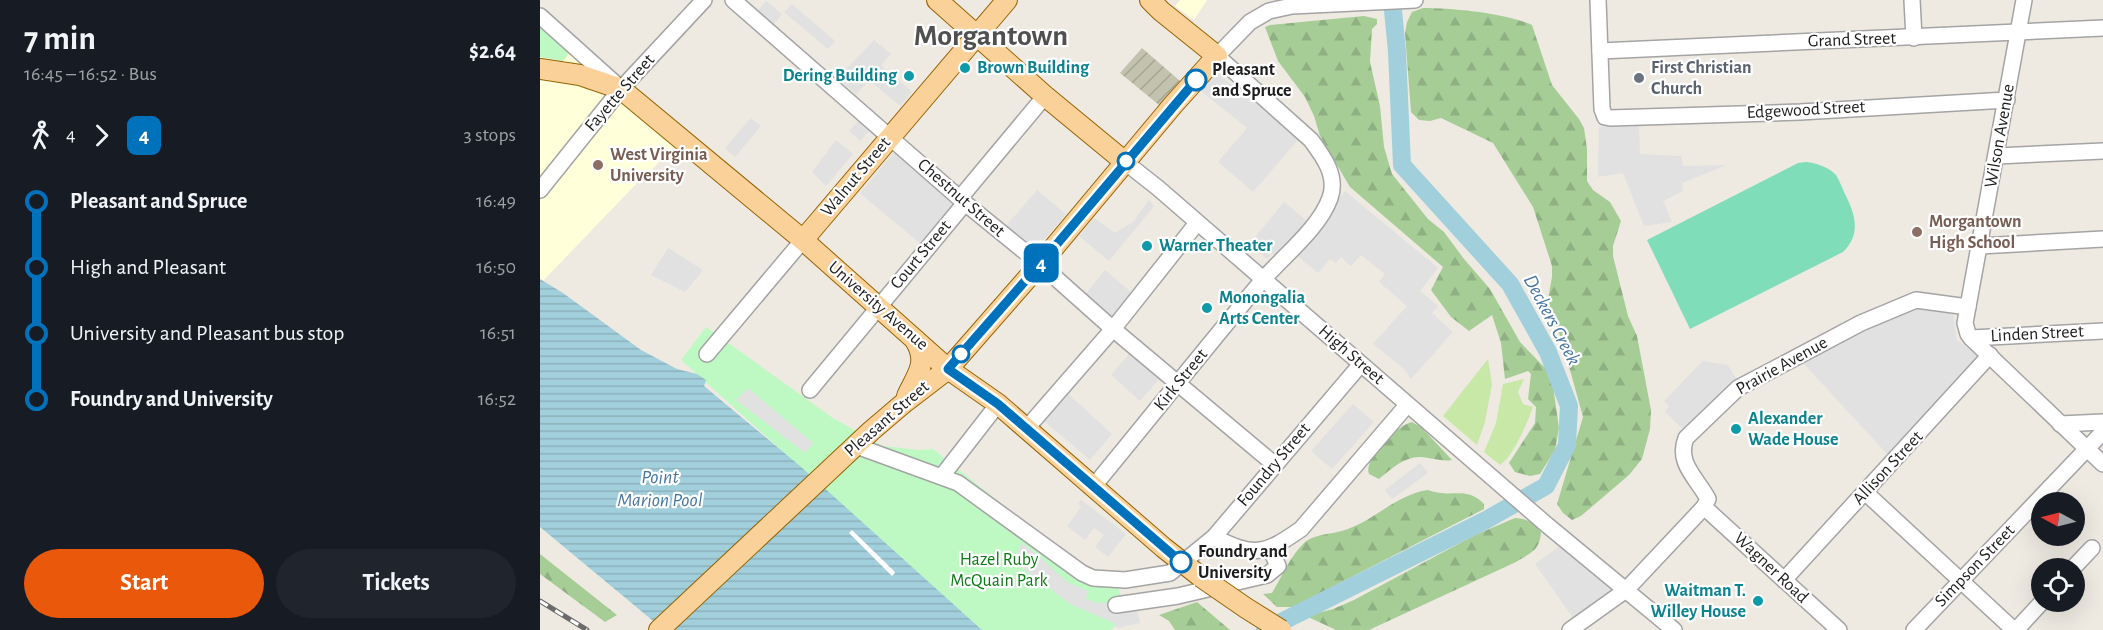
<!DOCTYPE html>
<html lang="en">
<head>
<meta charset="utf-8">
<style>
  :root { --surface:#171b24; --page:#20242c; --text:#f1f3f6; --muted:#9ea1a6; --accent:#ea580c }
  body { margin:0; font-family:"Alegreya Sans",sans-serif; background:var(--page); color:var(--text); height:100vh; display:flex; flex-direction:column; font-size:22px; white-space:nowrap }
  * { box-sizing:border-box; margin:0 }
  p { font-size:20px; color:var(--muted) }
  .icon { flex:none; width:33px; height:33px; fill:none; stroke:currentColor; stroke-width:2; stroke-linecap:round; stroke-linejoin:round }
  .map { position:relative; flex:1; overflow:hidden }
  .details { display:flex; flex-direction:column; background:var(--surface); width:540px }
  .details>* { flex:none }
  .badge { padding:0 12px; border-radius:9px; font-size:21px; line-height:39px }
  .needle { width:39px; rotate:277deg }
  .controls { position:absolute; left:1491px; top:492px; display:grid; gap:12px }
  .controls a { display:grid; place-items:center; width:54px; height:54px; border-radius:50%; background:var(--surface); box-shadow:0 6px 24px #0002; font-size:30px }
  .map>.badge { position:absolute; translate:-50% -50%; box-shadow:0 0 0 3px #fff }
  .legs { display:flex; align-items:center; gap:9px; height:66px; padding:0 24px; font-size:20px }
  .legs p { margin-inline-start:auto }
  .head { display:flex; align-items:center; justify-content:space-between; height:102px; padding:0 24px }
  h1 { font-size:33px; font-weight:700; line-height:45px }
  .primary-button { display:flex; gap:12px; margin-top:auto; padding:12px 24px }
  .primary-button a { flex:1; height:69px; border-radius:36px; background:var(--accent); color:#fff; font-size:24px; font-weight:700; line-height:69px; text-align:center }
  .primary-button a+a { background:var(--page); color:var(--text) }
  ul { padding:0 24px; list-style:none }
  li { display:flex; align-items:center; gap:21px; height:66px; font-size:22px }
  li i { display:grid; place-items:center; width:9px; height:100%; margin:0 8px; background:currentColor }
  li i::after { content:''; width:15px; height:15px; margin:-8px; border:4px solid; border-radius:50%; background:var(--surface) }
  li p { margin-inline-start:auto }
  li:first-child i { background:linear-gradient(#0000 50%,currentColor 0) }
  li:last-child i { background:linear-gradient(currentColor 50%,#0000 0) }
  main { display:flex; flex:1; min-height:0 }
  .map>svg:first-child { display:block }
  .education { fill:#ffffda }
  .construction { fill:url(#construction-furrows) }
  .grass { fill:#c8e8a8 }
  .forest { fill:url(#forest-firs) }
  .park { fill:#bef9c3 }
  .pitch { fill:#80ddb9 }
  .parking { fill:#e1e1e1 }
  .water { fill:url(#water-rules) }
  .pier { fill:#fff }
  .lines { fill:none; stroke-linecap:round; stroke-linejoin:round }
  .river { stroke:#a2cfdc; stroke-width:18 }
  .minor-casing { stroke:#a4a4a4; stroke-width:18 }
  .major-casing { stroke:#946301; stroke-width:22 }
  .minor { stroke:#fff; stroke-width:15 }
  .major { stroke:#fbd19a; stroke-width:20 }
  .rail-casing { stroke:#6b6b6b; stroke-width:5 }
  .rail { stroke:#fff; stroke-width:3; stroke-dasharray:9; stroke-linecap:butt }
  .major-bridge-casing { stroke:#946301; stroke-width:22; stroke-linecap:butt }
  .major-bridge { stroke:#fbd19a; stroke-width:20 }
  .line-1-casing { stroke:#fff; stroke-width:14 }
  .line-1 { stroke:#0072bc; stroke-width:9 }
  .culture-dot { fill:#0f9aa8; stroke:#fff; stroke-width:2 }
  .worship-dot { fill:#6b7280; stroke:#fff; stroke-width:2 }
  .stop-1-dot { fill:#fff; stroke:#0072bc; stroke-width:3 }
  .education-dot { fill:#8d6e63; stroke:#fff; stroke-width:2 }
  .labels { text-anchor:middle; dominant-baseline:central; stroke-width:4.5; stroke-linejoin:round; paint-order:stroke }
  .street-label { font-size:18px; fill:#1d1d1d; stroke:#fff }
  .culture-label { font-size:18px; font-weight:bold; fill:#0d838f; stroke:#fff; text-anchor:start }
  .worship-label { font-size:18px; font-weight:bold; fill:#5b616d; stroke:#fff; text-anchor:start }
  .stop-label { font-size:18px; font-weight:bold; fill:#1d1d1d; stroke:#fff; text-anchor:start }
  .education-label { font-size:18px; font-weight:bold; fill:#785e54; stroke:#fff; text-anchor:start }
  .park-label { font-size:18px; fill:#0c7a14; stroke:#fff }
  .water-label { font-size:20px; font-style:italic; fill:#4776a3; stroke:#fff }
  .town-label { font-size:30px; font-weight:bold; fill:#505050; stroke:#fff }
</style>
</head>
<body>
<main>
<section class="details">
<div class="head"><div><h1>7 min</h1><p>16:45 – 16:52 · Bus</p></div><b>$2.64</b></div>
<div class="legs"><svg class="icon" aria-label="walk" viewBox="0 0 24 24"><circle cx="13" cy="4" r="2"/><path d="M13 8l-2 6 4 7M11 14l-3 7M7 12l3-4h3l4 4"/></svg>4<svg class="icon" aria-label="forward" viewBox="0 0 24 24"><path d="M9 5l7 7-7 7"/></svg><b class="badge" style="background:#0072bc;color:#fff">4</b><p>3 stops</p></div>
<ul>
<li><i style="color:#0072bc"></i><b>Pleasant and Spruce</b><p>16:49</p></li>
<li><i style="color:#0072bc"></i><span>High and Pleasant</span><p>16:50</p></li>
<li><i style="color:#0072bc"></i><span>University and Pleasant bus stop</span><p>16:51</p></li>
<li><i style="color:#0072bc"></i><b>Foundry and University</b><p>16:52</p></li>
</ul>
<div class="primary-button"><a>Start</a><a>Tickets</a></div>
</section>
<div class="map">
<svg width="1563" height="630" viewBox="0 0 1563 630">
  <defs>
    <pattern id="construction-furrows" width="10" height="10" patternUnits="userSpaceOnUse" patternTransform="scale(1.5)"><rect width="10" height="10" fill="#c2c2ae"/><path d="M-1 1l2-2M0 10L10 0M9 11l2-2" fill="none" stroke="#a6a695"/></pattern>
    <pattern id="forest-firs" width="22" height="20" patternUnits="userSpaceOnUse" patternTransform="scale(1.5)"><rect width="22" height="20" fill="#a7cd97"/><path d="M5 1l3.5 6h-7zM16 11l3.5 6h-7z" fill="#8fb082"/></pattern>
    <pattern id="water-rules" width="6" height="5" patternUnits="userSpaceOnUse" patternTransform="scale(1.5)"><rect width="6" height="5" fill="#a2cfdc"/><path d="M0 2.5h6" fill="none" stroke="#8bb1bc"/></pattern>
  </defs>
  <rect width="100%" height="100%" fill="#eeeae2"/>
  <g class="education">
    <path d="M640,0H667L654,20L635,6Z"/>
    <path d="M0,27L136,147L98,182L3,281L0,279Z"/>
  </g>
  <path class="construction" d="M602,48L640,81L619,105L580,73Z"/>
  <g class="grass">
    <path d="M948,359L952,384L945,422L937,445L903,416Z"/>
    <path d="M984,379L978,392L983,404L993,407C987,423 974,456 960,465L944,452L956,423L963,384Z"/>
  </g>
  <g class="forest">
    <path d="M883,8C912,8 966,13 992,25L1012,85L1039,119L1044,128L1047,149V181L1053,190L1070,202L1081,221L1073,246V256L1088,316L1097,336L1111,410L1110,429L1102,459L1089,475L1041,516L1032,520L1023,513L1017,504L1043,417L1022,341L1010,310L1008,299L1012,277V266L993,207L953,143L901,118L890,121L879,120L871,112L865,33L867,22L872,12Z"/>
    <path d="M824,16L837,19V24L832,29L830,62L840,106L844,147L852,174L888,219L904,232L924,259L950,289L980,342L1007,370L1012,379L1019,428L1015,450L1000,474L990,476L975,472L969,463L995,423L996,407L988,399L991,374L988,371L965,379L961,343L952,315L929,331L911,317L891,290L903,267L810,187L780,136L774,116L765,97L738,61L725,27L730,25Z"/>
    <path d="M872,422L881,427L912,460C902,462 892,458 882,457C865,456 852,468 839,479L829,474C823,459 857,425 872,422Z"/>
    <path d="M888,490C911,499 926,485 944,504V509L753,607H737L723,594L732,593C742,576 751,555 765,542C775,534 793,534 805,530C834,521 857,494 888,490Z"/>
    <path d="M975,518C987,519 994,522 1001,532C1000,551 990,553 976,562L829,630H796L766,616L793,609L814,600L935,535Z"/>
    <path d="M0,554L77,615L65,622L0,574Z"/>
    <path d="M657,602L690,630H635L629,621L619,615Z"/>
  </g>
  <g class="park">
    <path d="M0,26L27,49L28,55L23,61L0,57Z"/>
    <path d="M166,327L293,418L343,446L380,450L393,449L473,513L546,566L558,572L574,574L586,614L571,630H442L141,360Z"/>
  </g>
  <path class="pitch" d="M1266,162C1276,163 1289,167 1296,175C1299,180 1302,187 1304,192C1315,213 1322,234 1303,252L1150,329L1107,240L1258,163Z"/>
  <g class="parking">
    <path d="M226,1L242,14L234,24L218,10Z"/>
    <path d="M252,4L295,41L288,49L244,12Z"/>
    <path d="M334,40L351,54L341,65L372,92L360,106L329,80L316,94L298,78Z"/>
    <path d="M670,68L731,115L758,140L713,192L678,162L707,128L656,87Z"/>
    <path d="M211,118L221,126L195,157L185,148Z"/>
    <path d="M318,121L329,131L320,141L309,131Z"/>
    <path d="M1099,126L1100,154L1141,156L1143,166L1187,165L1142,183L1143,191L1123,201L1132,222L1104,226L1083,173L1058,177L1059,127Z"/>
    <path d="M296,140L313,154L286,186L272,172Z"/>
    <path d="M356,150L418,203L382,245L320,193Z"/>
    <path d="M497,190L526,214L493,253L464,228Z"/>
    <path d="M805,191L898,268L880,291L898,306L892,313L913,332L871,379L865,370L833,344L867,306L839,282L845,274L821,255L811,266L801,257L796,263L790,259L778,273L754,253Z"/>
    <path d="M609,200L614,206L569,261L539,236L554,218L575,233L593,222Z"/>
    <path d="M744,202L767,221L736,257L732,254L727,259L709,244Z"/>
    <path d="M128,248L163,270L145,292L111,275Z"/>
    <path d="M565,270L592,293L575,319L546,294Z"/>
    <path d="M1375,306L1408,311L1414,316L1416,339L1441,358L1350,457L1263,363Z"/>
    <path d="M590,353L619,379L600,401L571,375Z"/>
    <path d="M1163,361L1188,365L1197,380L1146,432L1125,412L1129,406L1124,401Z"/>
    <path d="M208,388L273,443L265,453L196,400Z"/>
    <path d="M525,391L572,434L550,460L504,421Z"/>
    <path d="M813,404L834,422L792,469L771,451Z"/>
    <path d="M880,463L888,473L852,499L845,490Z"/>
    <path d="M541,500L586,534L568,557L555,547L564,535L554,528L545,540L527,526L541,507L538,503Z"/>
    <path d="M482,543L497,554L527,582L548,591L546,599L558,603H596L600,623L577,628L572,622L530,604L473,561Z"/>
    <path d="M1020,546L1077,589L1034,619L995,564Z"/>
  </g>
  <path class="water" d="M0,279L23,293L101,350L137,369L157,374L166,380L164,386L260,466L442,630H124L0,527Z"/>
  <path class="pier" d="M312,530L354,571L355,573L352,576L309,533Z"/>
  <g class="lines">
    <path class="river" d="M725,630L946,520L1006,486L1027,445L1029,406L1008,352L970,284L862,165L857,52L852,0"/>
    <g class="minor-casing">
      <g id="minor">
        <path d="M193,0L425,203L500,264L573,329L734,464"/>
        <path d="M1058,0L1062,109L1065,117L1070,118L1260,112L1467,100"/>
        <path d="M1372,0L1374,38"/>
        <path d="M1484,0L1425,323L1428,334L1431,338L1563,464"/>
        <path d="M0,16L78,86"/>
        <path d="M1060,51L1563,28"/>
        <path d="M1457,156L1563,151"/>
        <path d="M585,162L618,188L1007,525L1134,630"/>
        <path d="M0,190L81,89L164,0"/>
        <path d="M420,198L505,96"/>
        <path d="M1440,246L1563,239"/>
        <path d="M1431,338L1563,331"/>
        <path d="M167,354L263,240"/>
        <path d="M270,390L425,203"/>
        <path d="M1520,424L1563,422"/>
        <path d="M486,429L573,329L657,223"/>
        <path d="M322,448L418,483L542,573L553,578L585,580L630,573L674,537L821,364"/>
        <path d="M402,476L458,404"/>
        <path d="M553,487C609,419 664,350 721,282C742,257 779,229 790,198C798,176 783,156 771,140L677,56L710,22L729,11L752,6L875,0"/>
        <path d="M1326,493L1474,630"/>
        <path d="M1164,507L1299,630"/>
        <path d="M674,537C714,557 724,555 761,529L862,411"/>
        <path d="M1533,568L1552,548"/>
        <path d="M1244,580L1450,355"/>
        <path d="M576,605L638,596L727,575L738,566L730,548"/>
        <path d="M1030,630L1086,590L1164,507L1168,499C1157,478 1136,463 1146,438L1198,388L1321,323L1376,300L1428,307"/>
        <path d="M1374,630L1563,432"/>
        <path d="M1476,630L1502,602"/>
      </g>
    </g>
    <g class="major-casing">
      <g id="major">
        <path d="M397,0L505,96L585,162"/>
        <path d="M0,69L40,75L81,89L263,240L408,369L458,404L624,548L661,577"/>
        <path d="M263,240L467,0"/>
        <path d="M367,396C377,374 389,363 375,340"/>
        <path d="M119,630L331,431L365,402L408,369L500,264L633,105L677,56L621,11L610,0"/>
      </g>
    </g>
    <use href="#minor" class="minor"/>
    <use href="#major" class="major"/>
    <g class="rail-casing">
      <path id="rail" d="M0,601L47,630"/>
    </g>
    <use href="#rail" class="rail"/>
    <g class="major-bridge-casing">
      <path id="major-bridge" d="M661,577L706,608L741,630"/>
    </g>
    <use href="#major-bridge" class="major-bridge"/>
  </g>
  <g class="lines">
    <g class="line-1-casing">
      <path id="line-1" d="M641,562L458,404L408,369L500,264L656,80"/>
    </g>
    <use href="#line-1" class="line-1"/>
  </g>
  <g class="culture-dot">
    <circle cx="425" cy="68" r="6"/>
    <circle cx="369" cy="76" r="6"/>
    <circle cx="607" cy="246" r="6"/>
    <circle cx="667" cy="308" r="6"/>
    <circle cx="1196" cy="429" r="6"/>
    <circle cx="1218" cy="601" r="6"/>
  </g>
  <circle class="worship-dot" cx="1099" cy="78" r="6"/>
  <g class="stop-1-dot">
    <circle cx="656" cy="80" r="10"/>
    <circle cx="586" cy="161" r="8"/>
    <circle cx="421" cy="354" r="8"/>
    <circle cx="641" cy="562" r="10"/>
  </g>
  <g class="education-dot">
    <circle cx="58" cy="165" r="6"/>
    <circle cx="1377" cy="232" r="6"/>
  </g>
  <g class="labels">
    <g class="street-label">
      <text transform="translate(1312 40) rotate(-2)">Grand Street</text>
      <text transform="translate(80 93) rotate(-49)">Fayette Street</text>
      <text transform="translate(1266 110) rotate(-3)">Edgewood Street</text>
      <text transform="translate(1460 136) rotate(-80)">Wilson Avenue</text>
      <text transform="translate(316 177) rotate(-50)">Walnut Street</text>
      <text transform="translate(421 198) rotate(41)">Chestnut Street</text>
      <text transform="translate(381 255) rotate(-50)">Court Street</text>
      <text transform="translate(338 306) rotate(41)">University Avenue</text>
      <text transform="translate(1497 334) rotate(-3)">Linden Street</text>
      <text transform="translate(811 355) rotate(41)">High Street</text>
      <text transform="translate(1242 366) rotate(-29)">Prairie Avenue</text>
      <text transform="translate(641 380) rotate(-51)">Kirk Street</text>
      <text transform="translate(347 419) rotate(-41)">Pleasant Street</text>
      <text transform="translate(734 465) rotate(-50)">Foundry Street</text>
      <text transform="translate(1348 468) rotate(-47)">Allison Street</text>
      <text transform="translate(1435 566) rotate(-46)">Simpson Street</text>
      <text transform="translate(1231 568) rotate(43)">Wagner Road</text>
    </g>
    <g class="culture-label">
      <text x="437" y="68">Brown Building</text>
      <text x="357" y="76" text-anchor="end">Dering Building</text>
      <text x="619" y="246">Warner Theater</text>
      <text x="679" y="298">Monongalia<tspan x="679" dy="21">Arts Center</tspan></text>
      <text x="1208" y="419">Alexander<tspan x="1208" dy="21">Wade House</tspan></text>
      <text x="1206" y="591" text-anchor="end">Waitman T.<tspan x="1206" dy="21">Willey House</tspan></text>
    </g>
    <g class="worship-label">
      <text x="1111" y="68">First Christian<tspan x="1111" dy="21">Church</tspan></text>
    </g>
    <g class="stop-label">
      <text x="672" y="70">Pleasant<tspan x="672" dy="21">and Spruce</tspan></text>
      <text x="658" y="552">Foundry and<tspan x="658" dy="21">University</tspan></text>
    </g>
    <g class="education-label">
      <text x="70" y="155">West Virginia<tspan x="70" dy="21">University</tspan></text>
      <text x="1389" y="222">Morgantown<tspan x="1389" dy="21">High School</tspan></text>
    </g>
    <g class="park-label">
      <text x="459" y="560">Hazel Ruby<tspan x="459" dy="21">McQuain Park</tspan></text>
    </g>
    <g class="water-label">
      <text transform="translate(1012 320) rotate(62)">Deckers Creek</text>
      <text x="120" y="477">Point<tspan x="120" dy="23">Marion Pool</tspan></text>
    </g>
    <g class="town-label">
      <text x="451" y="36">Morgantown</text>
    </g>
  </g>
</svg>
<div class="controls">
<a><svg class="needle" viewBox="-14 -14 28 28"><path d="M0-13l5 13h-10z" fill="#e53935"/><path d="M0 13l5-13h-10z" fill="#9ea1a6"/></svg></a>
<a><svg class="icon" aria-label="locate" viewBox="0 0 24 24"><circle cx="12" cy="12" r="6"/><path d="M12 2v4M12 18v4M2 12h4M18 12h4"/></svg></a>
</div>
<b class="badge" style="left:501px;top:263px;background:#0072bc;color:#fff">4</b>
</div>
</main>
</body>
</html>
